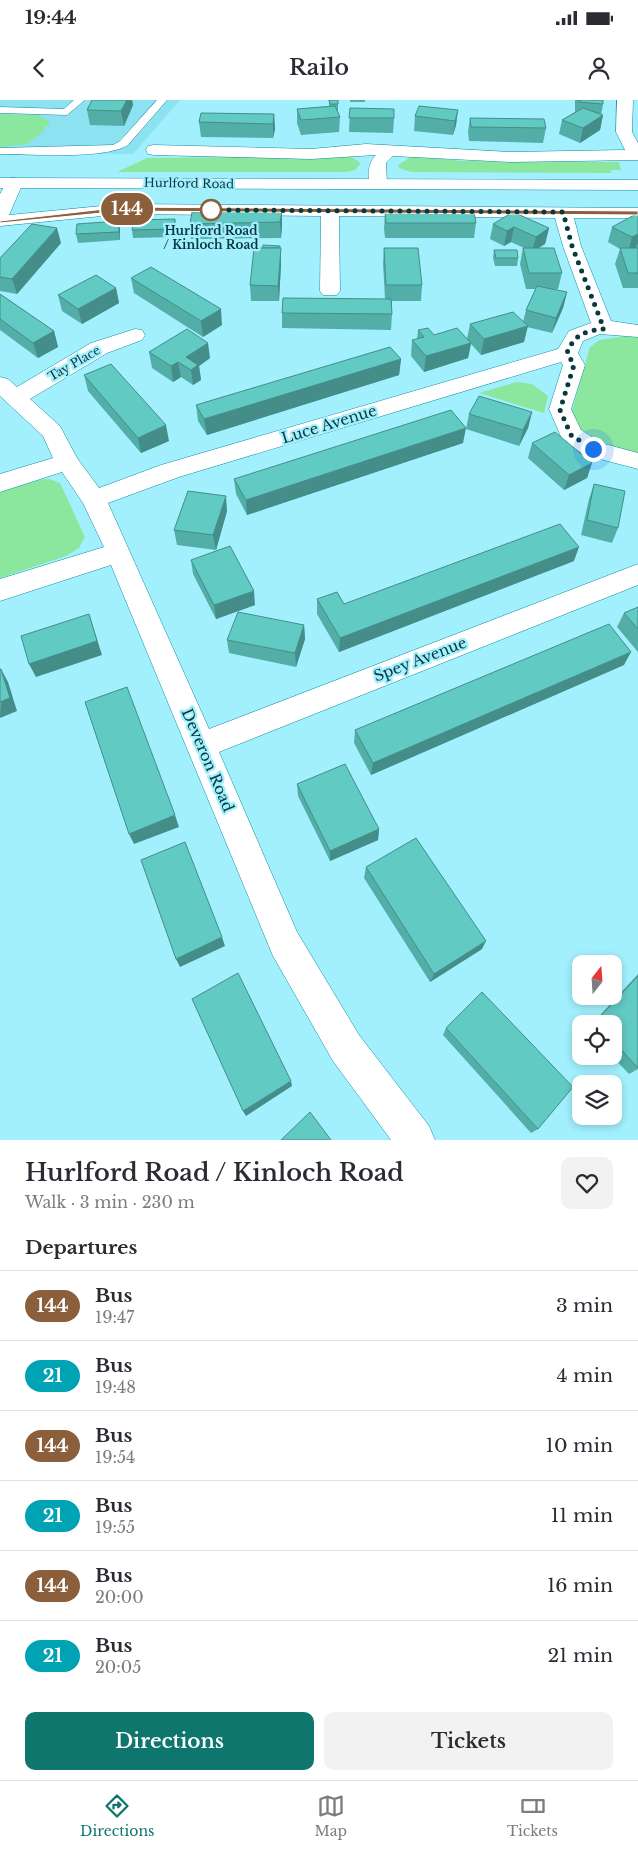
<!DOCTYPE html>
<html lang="en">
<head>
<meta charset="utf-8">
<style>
  :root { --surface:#fff; --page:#f2f2f3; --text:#2b2b33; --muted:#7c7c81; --line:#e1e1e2; --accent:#0f766e }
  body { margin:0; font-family:"Libre Baskerville",serif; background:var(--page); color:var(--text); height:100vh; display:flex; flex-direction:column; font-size:19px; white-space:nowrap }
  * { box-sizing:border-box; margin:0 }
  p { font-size:16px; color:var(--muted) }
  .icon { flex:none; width:28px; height:28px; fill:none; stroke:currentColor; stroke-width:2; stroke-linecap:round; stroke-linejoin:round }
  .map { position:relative; height:1040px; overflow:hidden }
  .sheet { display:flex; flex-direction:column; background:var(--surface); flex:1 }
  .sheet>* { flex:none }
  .badge { padding:0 10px; border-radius:16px; font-size:18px; line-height:32px }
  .needle { width:32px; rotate:17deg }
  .fabs { position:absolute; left:572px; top:855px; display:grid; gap:10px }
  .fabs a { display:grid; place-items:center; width:50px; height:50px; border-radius:10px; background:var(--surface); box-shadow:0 2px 8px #0003; font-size:25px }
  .you { position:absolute; width:25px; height:25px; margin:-12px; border:4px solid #fff; border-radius:50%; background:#1a73e8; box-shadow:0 0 0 8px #1a73e833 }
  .map>.badge { position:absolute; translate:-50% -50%; box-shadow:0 0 0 2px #fff }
  h2 { padding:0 25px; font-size:19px; line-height:45px }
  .round { display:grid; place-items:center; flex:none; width:52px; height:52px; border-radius:10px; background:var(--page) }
  .headline { display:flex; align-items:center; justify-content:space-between; height:85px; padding:0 25px }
  h1 { font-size:24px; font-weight:600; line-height:38px }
  .action { display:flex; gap:10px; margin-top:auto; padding:10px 25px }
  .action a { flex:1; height:58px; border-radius:10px; background:var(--accent); color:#fff; font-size:20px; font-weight:600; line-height:58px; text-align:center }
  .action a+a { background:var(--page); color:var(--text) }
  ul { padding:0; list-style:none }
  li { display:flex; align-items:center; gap:15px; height:70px; padding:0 25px; border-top:1px solid var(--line) }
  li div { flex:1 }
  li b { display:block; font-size:19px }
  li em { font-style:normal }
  li .badge { min-width:55px; font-weight:700; text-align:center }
  .status { display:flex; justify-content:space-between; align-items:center; height:35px; padding:0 25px; background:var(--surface); direction:ltr }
  .status svg { height:14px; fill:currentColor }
  header { display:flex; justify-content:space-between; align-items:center; height:65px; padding:0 25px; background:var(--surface); font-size:22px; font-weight:600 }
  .tabs { display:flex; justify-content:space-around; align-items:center; height:70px; border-top:1px solid var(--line); background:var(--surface); font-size:14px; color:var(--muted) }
  .tabs a { display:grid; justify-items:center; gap:2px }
  .tabs .on { color:var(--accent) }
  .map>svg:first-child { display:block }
  .built { fill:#8de2f1 }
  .green { fill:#8be69e }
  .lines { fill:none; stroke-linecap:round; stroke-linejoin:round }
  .service-casing { stroke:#108b9b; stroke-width:1 }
  .minor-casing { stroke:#108b9b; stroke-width:1 }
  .secondary-casing { stroke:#108b9b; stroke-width:1 }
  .service { fill:#fff; fill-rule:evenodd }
  .minor { fill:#fff; fill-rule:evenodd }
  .secondary { fill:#fff; fill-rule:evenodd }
  .wall { fill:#53aea8 }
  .shaded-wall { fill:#448d88 }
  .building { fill:#61cac3; stroke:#448d88 }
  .line { fill:#8b5e3c; stroke:#fff }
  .walk { stroke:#09383f; stroke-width:5; stroke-dasharray:0 9 }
  .stop-dot { fill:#fff; stroke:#8b5e3c; stroke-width:2.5 }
  .labels { text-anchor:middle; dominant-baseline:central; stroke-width:4.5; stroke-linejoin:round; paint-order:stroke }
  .far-street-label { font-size:12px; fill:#09383f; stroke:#a2f0fe }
  .far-stop-label { font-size:12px; font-weight:bold; fill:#09383f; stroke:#a2f0fe }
  .street-label { font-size:15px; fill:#09383f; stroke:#a2f0fe }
</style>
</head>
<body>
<div class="status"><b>19:44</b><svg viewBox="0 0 49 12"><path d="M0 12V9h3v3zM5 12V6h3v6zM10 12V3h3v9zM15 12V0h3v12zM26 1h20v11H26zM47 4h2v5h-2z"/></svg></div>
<header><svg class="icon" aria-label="back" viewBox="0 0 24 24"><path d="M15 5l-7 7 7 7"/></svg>Railo<svg class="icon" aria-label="person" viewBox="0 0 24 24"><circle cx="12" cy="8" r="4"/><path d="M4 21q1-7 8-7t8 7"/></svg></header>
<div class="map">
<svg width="638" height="1040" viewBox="0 0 638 1040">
  <rect width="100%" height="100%" fill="#a2f0fe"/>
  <path class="built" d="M0,0H180L133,54L0,53Z"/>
  <g class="green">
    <path d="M0,14L37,15L49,21V25L42,29H46L28,44L0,47Z"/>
    <path d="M350,56L361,63L355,70L346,72H117L147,58Z"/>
    <path d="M412,56L462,61L619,62L621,70H611V73L411,72L399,68L398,65Z"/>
    <path d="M625,236L638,237V354L621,350L584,333L578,326L572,311L590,247L600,240Z"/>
    <path d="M517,282L532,284L548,296L544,313L479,293Z"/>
    <path d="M49,379L60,383L85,437L79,448L66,456L0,478V391L35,380Z"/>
  </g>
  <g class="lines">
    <g class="service-casing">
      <g id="service">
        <path d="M74,0H85L67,15L0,13V7L64,9Z"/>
        <path d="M157,0H167L128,45C104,60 30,54 0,54V48L113,45L120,41Z"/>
      </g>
    </g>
    <g class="minor-casing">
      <g id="minor">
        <path d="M617,0H633L632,32L638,43V60L511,62L393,56L386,63L387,84L384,88H372C366,79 368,62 376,55L311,59L154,55L148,54L146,50L148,46L154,45L311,49L366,44L511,52L625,50L616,32Z"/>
        <path d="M14,78L20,79L23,83L9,115L122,104L638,108V118H574L581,146L611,221L638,225V237L600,234L583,241L578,253L585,265L571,309L581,330L601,343L638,353V369L585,355L563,341L549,309L563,265L561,262L179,377L108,403L209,629L638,464V485L219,652L297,832L359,935L429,1026L435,1040H391L333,961L273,856L111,465L0,501V479L104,447L83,403L62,372L0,392V374L53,358L43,336L0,296V277L8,279L17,287L91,243L135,229L142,230L145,235L142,240L107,253L30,299L60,326L77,358L99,388L161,365L558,249L569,231L591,223L563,146L555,118L339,116L340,191L337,195H323L320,191L321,116L122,114L0,126V94L8,79Z"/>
      </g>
    </g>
    <g class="secondary-casing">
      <path id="secondary" d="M0,78L638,80V90L0,88Z"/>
    </g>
    <use href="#service" class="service"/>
    <use href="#minor" class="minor"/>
    <use href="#secondary" class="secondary"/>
  </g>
  <g class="wall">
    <path d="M92,0H132L133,5L124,26L90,25L87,10Z"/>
    <path d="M329,0L338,4V12L340,17L339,32L301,35L297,23V9L329,6Z"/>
    <rect x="350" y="0" width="15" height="2"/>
    <path d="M575,0H603V4L601,15H603L600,30L580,43L559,34L562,20L575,12Z"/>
    <path d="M350,8L394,18L393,33L349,32Z"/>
    <path d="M458,10L456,25L453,35L414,31L415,16Z"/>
    <path d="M274,14L275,29L273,38L201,37L199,22Z"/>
    <path d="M470,18L546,28L543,43L469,41L468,32Z"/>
    <path d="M282,111V126L281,138L191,139L190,124Z"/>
    <path d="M385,112L476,123L474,138H385L384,128Z"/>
    <path d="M638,113V188H623L615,164L620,149L608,142L612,127Z"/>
    <path d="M175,119L176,128L175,137L133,138L132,130Z"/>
    <path d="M119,121L120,130V140L78,143L76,134Z"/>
    <path d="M493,124L549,128L545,144L538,148L562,173L558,189H551L567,192L563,208L552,233L527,227L524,242L481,255L471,244L468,258L424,272L411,256L412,240L417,239L418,230L434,235L467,239L470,224L523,222L526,210L536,189H526L520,164L523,148H524L511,142L504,146L490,139Z"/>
    <path d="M61,143L17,194L0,191V158Z"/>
    <path d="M384,148L422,185L421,201H392V214L391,230L282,228V213L385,199L383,163Z"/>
    <path d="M494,150L518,158L517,166H495L493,158Z"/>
    <path d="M281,164L279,201H251L250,185Z"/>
    <path d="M131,178L222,225L203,237L134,193Z"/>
    <path d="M116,188L119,203L82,224L62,211L58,195Z"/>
    <path d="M0,194L54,231L58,247L38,258L0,230Z"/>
    <path d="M149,252L210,258L199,266L201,280L193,285L181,277L173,282L152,268Z"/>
    <path d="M401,259L399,275L207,335L198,321L196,305Z"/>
    <path d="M84,275L169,341L141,353L88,291Z"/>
    <path d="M532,312L528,328L519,346L466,329L469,314Z"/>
    <path d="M463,343L247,415L236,394L234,379Z"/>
    <path d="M532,343L592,363L587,378L564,390L528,358Z"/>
    <path d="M594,384L618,428L612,443L581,435L589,399Z"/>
    <path d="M227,411L216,450L177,445L174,430Z"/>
    <path d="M191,460L255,505L216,519L193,474Z"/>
    <path d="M574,461L339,552L317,514V499L344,504Z"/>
    <path d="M638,507V552L617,527L624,513Z"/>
    <path d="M304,525L305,539L296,567L229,553L227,540Z"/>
    <path d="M624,565L371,675L354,643L355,630Z"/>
    <path d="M297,684L379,729L378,740L330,761L298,696Z"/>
    <path d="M366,767L482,849L430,882L364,778Z"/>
    <path d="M638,874V969L629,974L612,956H614V924H592Z"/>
    <path d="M446,928L538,1029L531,1033L443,935Z"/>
  </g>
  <g class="shaded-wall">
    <path d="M127,0H132L133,5L124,26L121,11Z"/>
    <path d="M458,10L456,25L453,35L455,21Z"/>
    <path d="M274,14L275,29L273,38V24Z"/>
    <path d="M603,15L600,30L580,43L583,28Z"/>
    <path d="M282,111V126L281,138L280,122Z"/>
    <path d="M175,119L176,128L175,137L174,129Z"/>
    <path d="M119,121L120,130V140L119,132Z"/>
    <path d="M514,127L511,142L504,146L507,131Z"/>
    <path d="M57,128L61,143L17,194L12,179Z"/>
    <path d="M549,128L545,144L532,152L536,137Z"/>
    <path d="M638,134V146L637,143L636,148L628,153L632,137Z"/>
    <path d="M281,148V164L279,201L278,186Z"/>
    <path d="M116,188L119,203L82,224L78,209Z"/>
    <path d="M567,192L563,208L552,233L556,218Z"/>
    <path d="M221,209L222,225L203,237L201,221Z"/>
    <path d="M528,226L524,242L481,255L484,239Z"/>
    <path d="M54,231L58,247L38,258L33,243Z"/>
    <path d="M208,243L210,258L199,266L201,280L193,285L191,270L186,257Z"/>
    <path d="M471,243L468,258L424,272L426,256Z"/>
    <path d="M401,259L399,275L207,335L204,319Z"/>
    <path d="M178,262L181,277L173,282L171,266Z"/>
    <path d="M532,312L528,328L519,346L523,330Z"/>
    <path d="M166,325L169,341L141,353L138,338Z"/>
    <path d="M466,328L463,343L247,415L246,400Z"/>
    <path d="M592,363L587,378L564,390L569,375Z"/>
    <path d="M226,396L227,411L216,450L213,435Z"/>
    <path d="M579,447L574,461L339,552L340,538Z"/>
    <path d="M254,491L255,505L216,519L214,505Z"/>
    <path d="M89,514L102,555L36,577L29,564Z"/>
    <path d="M304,525L305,539L296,567L295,553Z"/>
    <path d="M631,552L624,565L371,675L373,663Z"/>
    <path d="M1,569L8,582L17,611L0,618Z"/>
    <path d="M175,715L179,727L134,744L129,734Z"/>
    <path d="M379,729L378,740L330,761V751Z"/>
    <path d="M222,837L225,846L180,867L176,859Z"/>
    <path d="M486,841L482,849L430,882L434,874Z"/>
    <path d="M291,981L292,986L246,1016L243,1011Z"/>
  </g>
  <g class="building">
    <path d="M92,0H127L121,11L87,10Z"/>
    <path d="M329,0H338V4H330Z"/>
    <path d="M579,0H603V4L579,2Z"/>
    <path d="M335,6L340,17L301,20L297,9Z"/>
    <path d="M419,6L458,10L455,21L415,16Z"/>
    <path d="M350,8L394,9V18H349Z"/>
    <path d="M583,8L603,15L583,28L562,20Z"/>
    <path d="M201,13L274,14L273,24L199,22Z"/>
    <path d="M470,18L544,19L546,28L471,27Z"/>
    <path d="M282,111L280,122L190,124L192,112Z"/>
    <path d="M385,112H474L476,123H386Z"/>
    <path d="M513,112L549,128L536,137L514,127L507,131L493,124Z"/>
    <path d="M638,113V134L632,137L612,127Z"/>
    <path d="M175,119L174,129L132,130L134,120Z"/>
    <path d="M119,121V132L76,134L77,124Z"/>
    <path d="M32,124L57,128L12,179L0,177V158Z"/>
    <path d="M263,145L280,146V148H263Z"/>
    <path d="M254,148H281L278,186L250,185Z"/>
    <path d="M384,148H418L422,185H386Z"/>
    <path d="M523,148H554L562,173H529Z"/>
    <path d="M620,148H638V173H628Z"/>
    <path d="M494,150H517L518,158H496Z"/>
    <path d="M151,167L221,209L201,221L131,178Z"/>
    <path d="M96,175L116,188L78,209L58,195Z"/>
    <path d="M537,186L567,192L556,218L526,210Z"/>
    <path d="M0,194L54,231L33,243L0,219Z"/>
    <path d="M283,198L391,199L392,214L282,213Z"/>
    <path d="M513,212L528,226L484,239L470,224Z"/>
    <path d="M428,228L434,235L457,228L471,243L426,256L412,240L424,237L418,230Z"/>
    <path d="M187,229L208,243L186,257L198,265L191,270L178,262L171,266L149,252Z"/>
    <path d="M390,247L401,259L204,319L196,305Z"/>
    <path d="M111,264L166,325L138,338L84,275Z"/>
    <path d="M479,296L532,312L523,330L469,314Z"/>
    <path d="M451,310L466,328L246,400L234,379Z"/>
    <path d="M555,332L592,363L569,375L532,343Z"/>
    <path d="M594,384L625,391L618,428L587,420Z"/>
    <path d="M188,391L226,396L213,435L174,430Z"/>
    <path d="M560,424L579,447L340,538L317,499L337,492L344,504Z"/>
    <path d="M230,446L254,491L214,505L191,460Z"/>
    <path d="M638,507V529L624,513Z"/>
    <path d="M238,512L304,525L295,553L227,540Z"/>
    <path d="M89,514L97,541L29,564L21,536Z"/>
    <path d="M609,524L631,552L373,663L355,630Z"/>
    <path d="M0,569H1L10,598L0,602Z"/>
    <path d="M127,587L175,715L129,734L85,602Z"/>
    <path d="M345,664L379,729L330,751L297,684Z"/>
    <path d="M416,738L486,841L434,874L366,767Z"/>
    <path d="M185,742L222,837L176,859L141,760Z"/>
    <path d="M238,873L291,981L243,1011L192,899Z"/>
    <path d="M638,876V968L614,942V924H596L595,922Z"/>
    <path d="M482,892L573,987L538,1029L446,928Z"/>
    <path d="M310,1012L331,1040H281Z"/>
  </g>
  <path class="line" d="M122,107L638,111V115L122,111L0,123V121Z"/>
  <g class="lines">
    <path class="walk" d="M211,110L563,112L572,146L604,229C584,231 574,235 567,253L574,265L560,310L571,335L593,349"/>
  </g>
  <circle class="stop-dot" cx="211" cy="110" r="10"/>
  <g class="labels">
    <g class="far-street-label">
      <text transform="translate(189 83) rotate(1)">Hurlford Road</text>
      <text transform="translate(74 263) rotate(-30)">Tay Place</text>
    </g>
    <g class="far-stop-label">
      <text x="211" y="130">Hurlford Road<tspan x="211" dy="14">/ Kinloch Road</tspan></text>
    </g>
    <g class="street-label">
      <text transform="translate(329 324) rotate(-17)">Luce Avenue</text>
      <text transform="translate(420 559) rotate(-21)">Spey Avenue</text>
      <text transform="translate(208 660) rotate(67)">Deveron Road</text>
    </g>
  </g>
</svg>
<div class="fabs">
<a><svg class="needle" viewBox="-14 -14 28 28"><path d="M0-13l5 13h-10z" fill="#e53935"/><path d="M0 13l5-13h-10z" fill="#7c7c81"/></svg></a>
<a><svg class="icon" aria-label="locate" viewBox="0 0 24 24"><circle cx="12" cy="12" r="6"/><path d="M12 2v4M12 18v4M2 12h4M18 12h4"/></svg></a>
<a><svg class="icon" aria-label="layers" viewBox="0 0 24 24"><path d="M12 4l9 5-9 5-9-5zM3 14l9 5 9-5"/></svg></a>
</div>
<div class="you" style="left:593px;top:349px"></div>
<b class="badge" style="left:127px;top:109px;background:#8b5e3c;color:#fff">144</b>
</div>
<section class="sheet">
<div class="headline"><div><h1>Hurlford Road / Kinloch Road</h1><p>Walk · 3 min · 230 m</p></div><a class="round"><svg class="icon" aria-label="heart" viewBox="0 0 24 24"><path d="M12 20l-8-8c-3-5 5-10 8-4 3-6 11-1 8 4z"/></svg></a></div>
<h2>Departures</h2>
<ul>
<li><span class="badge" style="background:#8b5e3c;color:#fff">144</span><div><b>Bus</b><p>19:47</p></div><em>3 min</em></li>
<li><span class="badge" style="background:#00a3b4;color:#fff">21</span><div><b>Bus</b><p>19:48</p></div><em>4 min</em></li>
<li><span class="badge" style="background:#8b5e3c;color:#fff">144</span><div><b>Bus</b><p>19:54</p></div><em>10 min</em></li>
<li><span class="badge" style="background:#00a3b4;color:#fff">21</span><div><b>Bus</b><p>19:55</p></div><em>11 min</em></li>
<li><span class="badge" style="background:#8b5e3c;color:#fff">144</span><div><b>Bus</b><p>20:00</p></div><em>16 min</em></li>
<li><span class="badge" style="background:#00a3b4;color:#fff">21</span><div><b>Bus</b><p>20:05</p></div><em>21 min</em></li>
</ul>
<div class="action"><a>Directions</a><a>Tickets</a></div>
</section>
<nav class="tabs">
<a class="on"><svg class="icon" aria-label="directions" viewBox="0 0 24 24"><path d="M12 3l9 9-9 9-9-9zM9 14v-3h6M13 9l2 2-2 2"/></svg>Directions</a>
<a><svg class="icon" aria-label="map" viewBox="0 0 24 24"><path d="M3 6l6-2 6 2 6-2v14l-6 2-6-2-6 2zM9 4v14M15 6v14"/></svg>Map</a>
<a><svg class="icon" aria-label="tickets" viewBox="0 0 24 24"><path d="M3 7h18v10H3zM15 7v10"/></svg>Tickets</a>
</nav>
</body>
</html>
